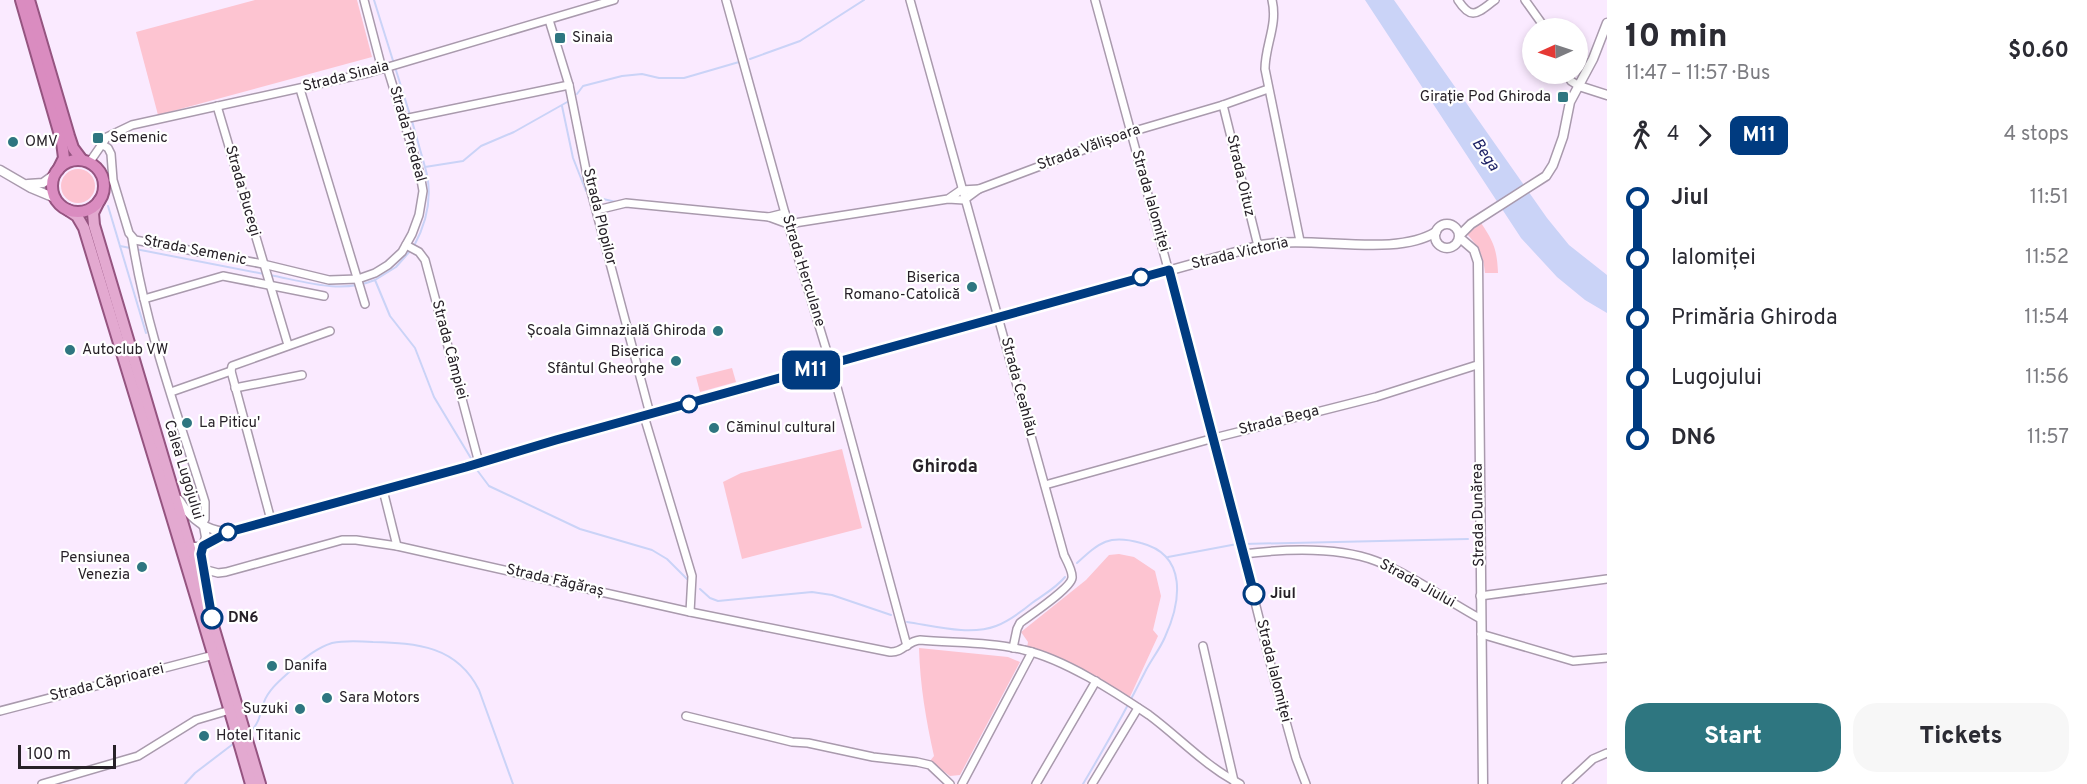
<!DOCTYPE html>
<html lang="en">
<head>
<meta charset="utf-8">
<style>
  :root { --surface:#fff; --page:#f7f7f7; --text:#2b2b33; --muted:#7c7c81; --accent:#2e7680 }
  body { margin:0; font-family:Overpass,sans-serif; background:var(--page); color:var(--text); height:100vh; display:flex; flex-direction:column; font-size:22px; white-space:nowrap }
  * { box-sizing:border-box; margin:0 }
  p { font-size:20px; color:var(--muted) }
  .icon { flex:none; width:33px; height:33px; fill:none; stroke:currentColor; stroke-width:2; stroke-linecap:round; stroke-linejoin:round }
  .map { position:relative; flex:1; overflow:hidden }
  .side { display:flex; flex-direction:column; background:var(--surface); width:480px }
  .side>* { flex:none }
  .badge { padding:0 12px; border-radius:9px; font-size:21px; line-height:39px }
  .needle { width:39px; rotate:267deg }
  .buttons { position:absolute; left:1522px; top:18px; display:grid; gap:12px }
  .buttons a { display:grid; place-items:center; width:66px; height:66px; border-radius:50%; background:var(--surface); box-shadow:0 3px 9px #0003; font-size:30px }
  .scale { position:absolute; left:18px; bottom:15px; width:98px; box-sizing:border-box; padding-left:6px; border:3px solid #272128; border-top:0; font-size:16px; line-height:21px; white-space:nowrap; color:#272128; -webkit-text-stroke:4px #fff; paint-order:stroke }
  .map>.badge { position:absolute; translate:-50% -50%; box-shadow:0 0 0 3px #fff }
  .legs { display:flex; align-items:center; gap:9px; height:66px; padding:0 18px; font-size:20px }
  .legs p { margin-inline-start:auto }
  .head { display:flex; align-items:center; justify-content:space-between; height:102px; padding:0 18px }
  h1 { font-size:33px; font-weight:800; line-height:45px }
  .action { display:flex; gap:12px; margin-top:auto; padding:12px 18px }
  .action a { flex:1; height:69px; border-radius:24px; background:var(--accent); color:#fff; font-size:24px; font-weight:800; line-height:69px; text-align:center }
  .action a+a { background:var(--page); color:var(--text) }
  ul { padding:0 18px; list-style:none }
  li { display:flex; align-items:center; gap:21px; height:60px; font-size:22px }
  li i { display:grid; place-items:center; width:9px; height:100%; margin:0 8px; background:currentColor }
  li i::after { content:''; width:15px; height:15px; margin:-8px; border:4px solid; border-radius:50%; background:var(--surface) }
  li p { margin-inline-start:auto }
  li:first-child i { background:linear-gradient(#0000 50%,currentColor 0) }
  li:last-child i { background:linear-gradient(currentColor 50%,#0000 0) }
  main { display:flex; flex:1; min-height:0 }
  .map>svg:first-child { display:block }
  .green { fill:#fdc4d1 }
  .water { fill:#cad3f7 }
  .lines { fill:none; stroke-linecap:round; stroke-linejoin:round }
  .stream { stroke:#cad3f7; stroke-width:2 }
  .minor-casing { stroke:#a99aad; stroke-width:10 }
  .tertiary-casing { stroke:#a99aad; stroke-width:11 }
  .primary-casing { stroke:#955480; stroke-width:14 }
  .trunk-casing { stroke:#955480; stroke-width:14 }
  .minor { stroke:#fff; stroke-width:7 }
  .tertiary { stroke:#fff; stroke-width:8 }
  .primary { stroke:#e3a9d0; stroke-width:10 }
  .trunk { stroke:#da8cc0; stroke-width:10 }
  .line-1-casing { stroke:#fff; stroke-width:14 }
  .line-1 { stroke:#003b80; stroke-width:9 }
  .poi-dot { fill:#2e7680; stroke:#fff; stroke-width:2 }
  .stop-1-dot { fill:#fff; stroke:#003b80; stroke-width:3 }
  .labels { text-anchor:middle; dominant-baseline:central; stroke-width:4.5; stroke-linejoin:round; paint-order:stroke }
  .poi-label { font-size:15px; fill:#272128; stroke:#fff; text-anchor:start }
  .street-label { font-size:15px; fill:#272128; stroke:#fff }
  .stop-label { font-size:15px; font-weight:bold; fill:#272128; stroke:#fff; text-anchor:start }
  .water-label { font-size:16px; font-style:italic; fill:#1f2367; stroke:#fff }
  .quarter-label { font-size:18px; font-weight:bold; fill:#272128; stroke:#fff }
</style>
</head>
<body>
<main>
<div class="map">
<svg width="1607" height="784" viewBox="0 0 1607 784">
  <rect width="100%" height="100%" fill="#faeaff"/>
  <g class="green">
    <path d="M255,0H357L372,57L158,115L136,32Z"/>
    <circle cx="78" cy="186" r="17"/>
    <path d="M1481,223C1494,242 1497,250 1498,273H1485C1483,254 1480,249 1467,234Z"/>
    <path d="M732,368L736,382L700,392L696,377Z"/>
    <path d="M842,449L862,528L742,559L723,482L741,473Z"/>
    <path d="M1119,554L1134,557L1155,571L1161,596L1153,630L1158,636L1129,699L1027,648L1028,642L1021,632L1086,580L1109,555Z"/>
    <path d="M919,648L1008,657L1020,662L960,775L950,776L930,761L934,756C926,720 920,685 919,648Z"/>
  </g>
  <path class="water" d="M1365,0H1394L1547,218L1569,245L1607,275V313L1585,300L1557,277L1521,238Z"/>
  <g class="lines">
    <g class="stream">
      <path d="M374,0L410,115"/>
      <path d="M750,59L800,41L864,0"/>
      <path d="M577,94L583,86L622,76L642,74L659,78H684L739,62"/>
      <path d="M562,106L573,158L586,191"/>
      <path d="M412,121L425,167"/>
      <path d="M599,198L616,202"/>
      <path d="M108,206L146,333"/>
      <path d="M120,246L264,274"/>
      <path d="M414,246C427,222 433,194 425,167L463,161L481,146L514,132L569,101"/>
      <path d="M411,250L396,267L375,280L390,316L415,348L434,397L472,460"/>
      <path d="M270,275C306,282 340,294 375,280"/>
      <path d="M477,470L489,486L580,529L652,550L667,559L687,579"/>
      <path d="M1243,544L1468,539"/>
      <path d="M1168,557L1237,544"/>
      <path d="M1077,563C1100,542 1109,534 1141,543C1188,555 1181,602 1165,637C1160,649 1151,660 1145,672C1126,710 1105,747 1083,784"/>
      <path d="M700,589L710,598L718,601L812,592L832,595L891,615"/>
      <path d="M907,622C934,626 970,636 996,626C1009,621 1021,612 1032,603C1043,595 1056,588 1065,577"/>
      <path d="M251,731C260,722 260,713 264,702C268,691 278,682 287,674C299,662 316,648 332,643C345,640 360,641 373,642C417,643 457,646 479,690L513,784"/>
      <path d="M185,784L195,773L233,744"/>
    </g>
    <g class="minor-casing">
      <g id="minor">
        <path d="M364,0L382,69"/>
        <path d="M726,0L788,224L831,365L907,646"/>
        <path d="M910,0L1064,555C1067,561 1073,572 1072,578C1071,588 1029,616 1020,623L1017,629L1013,648"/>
        <path d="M1095,0L1214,438L1275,682L1296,758L1306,784"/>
        <path d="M1272,0C1278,25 1265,45 1265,69L1300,241"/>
        <path d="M1458,0C1472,22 1478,12 1495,0"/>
        <path d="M1525,0L1545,28"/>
        <path d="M549,20L569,85L588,180L650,414"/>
        <path d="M1567,74L1571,81L1579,86"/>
        <path d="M300,89L365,304"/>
        <path d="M1223,105L1258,246"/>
        <path d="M217,106L288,345"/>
        <path d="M404,119L569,85"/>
        <path d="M101,144L108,148L111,154L113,180L129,233L135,240L263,264L329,280L358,279L375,273L388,265L402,252L412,234L419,215L423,191L420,174L387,67"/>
        <path d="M89,163L107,137L132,125L368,73L614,0"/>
        <path d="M979,189L1131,132L1223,105L1268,89"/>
        <path d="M597,210L626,203L769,217"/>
        <path d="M785,213L769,217L788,224L948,199L964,200L979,189L961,190L948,199"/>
        <path d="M132,238C146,329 178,415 205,502V519L202,525"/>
        <path d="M406,245L419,252L425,260L479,463"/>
        <path d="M144,299L223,276L324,296"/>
        <path d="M235,388L302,375"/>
        <path d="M171,392L231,371"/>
        <path d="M644,416L692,576L690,612"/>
        <path d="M1045,485L1214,438L1376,397L1477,365"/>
        <path d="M383,490L397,546"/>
        <path d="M271,520L231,371L232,366L330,331"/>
        <path d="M1243,554C1284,549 1336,546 1376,561C1410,574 1448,601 1481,619"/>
        <path d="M203,569L218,573L226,572L342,540H356L397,546L690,612L890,652C903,653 907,641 920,640C953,643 992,642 1024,650C1064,659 1115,692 1149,715C1180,738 1205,766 1240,784"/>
        <path d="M1480,596L1607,579"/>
        <path d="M1481,634L1573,661L1607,658"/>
        <path d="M1203,646L1234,781"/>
        <path d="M0,711L214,655"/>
        <path d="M686,716L792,742L808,743L873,757L917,762L930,765L950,784"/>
        <path d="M42,784L138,756L196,720L230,710"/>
        <path d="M962,784L1032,652"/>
        <path d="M1036,784L1096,681"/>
        <path d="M1092,784L1138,708"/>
        <path d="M1566,784L1593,759L1607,753"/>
      </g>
    </g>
    <g class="tertiary-casing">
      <g id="tertiary">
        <path d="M1579,86L1607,95"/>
        <path d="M0,170L31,188L55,198"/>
        <path d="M28,184L43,183L54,175"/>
        <circle cx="1447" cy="236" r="12"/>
        <path d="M1460,235L1471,224L1546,176L1553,165L1563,137L1570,102L1593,59L1607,23"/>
        <path d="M1460,238L1474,250L1478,262L1483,784"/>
        <path d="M179,500C190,518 207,532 229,532"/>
        <path d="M204,526L206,537L201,554L206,587"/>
        <path d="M187,545C201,552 217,539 229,532L1261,245C1314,235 1393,258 1436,232"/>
      </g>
    </g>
    <g class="primary-casing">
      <g id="primary">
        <path d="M99,201L93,213L94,225L260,784"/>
        <path d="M68,210L77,216L84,228C140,413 198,598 251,784"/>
      </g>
    </g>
    <g class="trunk-casing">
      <g id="trunk">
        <path d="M21,0L62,142L64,158L58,170"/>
        <path d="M29,0L69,136L73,148L82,160"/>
        <circle cx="78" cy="186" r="26"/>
      </g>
    </g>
    <use href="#minor" class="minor"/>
    <use href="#tertiary" class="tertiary"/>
    <use href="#primary" class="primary"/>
    <use href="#trunk" class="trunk"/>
  </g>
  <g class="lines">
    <g class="line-1-casing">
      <path id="line-1" d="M212,618L201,554L203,546L229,532L466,467L556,440L1169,270L1254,594"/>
    </g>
    <use href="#line-1" class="line-1"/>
  </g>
  <g class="poi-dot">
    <rect x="554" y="32" width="12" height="12" rx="3"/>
    <rect x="1557" y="91" width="12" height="12" rx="3"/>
    <rect x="92" y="132" width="12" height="12" rx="3"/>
    <circle cx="13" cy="142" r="6"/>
    <circle cx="972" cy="287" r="6"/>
    <circle cx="718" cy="331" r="6"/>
    <circle cx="70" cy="350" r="6"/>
    <circle cx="676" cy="361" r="6"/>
    <circle cx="187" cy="423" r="6"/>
    <circle cx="714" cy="428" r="6"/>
    <circle cx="142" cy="567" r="6"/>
    <circle cx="272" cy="666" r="6"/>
    <circle cx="327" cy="698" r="6"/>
    <circle cx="300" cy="709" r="6"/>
    <circle cx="204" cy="736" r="6"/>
  </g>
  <g class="stop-1-dot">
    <circle cx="1141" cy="277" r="8"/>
    <circle cx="689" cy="404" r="8"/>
    <circle cx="228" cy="532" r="8"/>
    <circle cx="1254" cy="594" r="10"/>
    <circle cx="212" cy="618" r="10"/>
  </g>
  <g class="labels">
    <g class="poi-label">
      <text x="572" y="38">Sinaia</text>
      <text x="1551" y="97" text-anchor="end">Girație Pod Ghiroda</text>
      <text x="110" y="138">Semenic</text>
      <text x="25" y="142">OMV</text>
      <text x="960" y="278" text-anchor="end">Biserica<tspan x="960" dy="17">Romano-Catolică</tspan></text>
      <text x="706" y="331" text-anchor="end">Școala Gimnazială Ghiroda</text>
      <text x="82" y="350">Autoclub VW</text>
      <text x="664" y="352" text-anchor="end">Biserica<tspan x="664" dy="17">Sfântul Gheorghe</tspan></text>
      <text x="199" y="423">La Piticu'</text>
      <text x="726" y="428">Căminul cultural</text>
      <text x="130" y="558" text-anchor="end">Pensiunea<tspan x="130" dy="17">Venezia</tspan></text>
      <text x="284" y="666">Danifa</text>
      <text x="339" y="698">Sara Motors</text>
      <text x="288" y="709" text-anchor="end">Suzuki</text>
      <text x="216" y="736">Hotel Titanic</text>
    </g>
    <g class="street-label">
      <text transform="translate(346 77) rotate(-14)">Strada Sinaia</text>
      <text transform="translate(407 134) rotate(74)">Strada Predeal</text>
      <text transform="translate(1089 148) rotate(-20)">Strada Vălișoara</text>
      <text transform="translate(1240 176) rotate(77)">Strada Oituz</text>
      <text transform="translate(242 191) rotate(74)">Strada Bucegi</text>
      <text transform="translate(1150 201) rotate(74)">Strada Ialomiței</text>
      <text transform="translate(599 217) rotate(76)">Strada Plopilor</text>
      <text transform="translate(195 251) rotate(11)">Strada Semenic</text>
      <text transform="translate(1240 254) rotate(-13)">Strada Victoria</text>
      <text transform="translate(803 271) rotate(73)">Strada Herculane</text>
      <text transform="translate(449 350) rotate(75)">Strada Câmpiei</text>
      <text transform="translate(1018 387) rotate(75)">Strada Ceahlău</text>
      <text transform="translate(1279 421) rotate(-14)">Strada Bega</text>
      <text transform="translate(183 470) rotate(73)">Calea Lugojului</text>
      <text transform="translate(1479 515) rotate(-91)">Strada Dunărea</text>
      <text transform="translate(555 581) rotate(13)">Strada Făgăraș</text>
      <text transform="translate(1417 584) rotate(29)">Strada Jiului</text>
      <text transform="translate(1273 671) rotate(76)">Strada Ialomiței</text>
      <text transform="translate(107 683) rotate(-14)">Strada Căprioarei</text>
    </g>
    <g class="stop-label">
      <text x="1270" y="594">Jiul</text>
      <text x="228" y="618">DN6</text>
    </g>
    <g class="water-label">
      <text transform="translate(1485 155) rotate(56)">Bega</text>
    </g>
    <g class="quarter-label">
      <text x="945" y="467">Ghiroda</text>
    </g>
  </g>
</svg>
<div class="buttons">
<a><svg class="needle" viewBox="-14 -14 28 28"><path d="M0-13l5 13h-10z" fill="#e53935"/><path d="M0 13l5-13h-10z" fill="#7c7c81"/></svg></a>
</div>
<div class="scale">100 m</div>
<b class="badge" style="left:811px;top:370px;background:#003b80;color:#fff">M11</b>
</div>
<section class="side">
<div class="head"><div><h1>10 min</h1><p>11:47 – 11:57 · Bus</p></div><b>$0.60</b></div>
<div class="legs"><svg class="icon" aria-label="walk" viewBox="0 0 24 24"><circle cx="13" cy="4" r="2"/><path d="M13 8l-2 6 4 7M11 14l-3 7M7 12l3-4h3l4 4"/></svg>4<svg class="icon" aria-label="forward" viewBox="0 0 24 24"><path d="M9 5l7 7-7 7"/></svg><b class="badge" style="background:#003b80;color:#fff">M11</b><p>4 stops</p></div>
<ul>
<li><i style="color:#003b80"></i><b>Jiul</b><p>11:51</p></li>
<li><i style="color:#003b80"></i><span>Ialomiței</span><p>11:52</p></li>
<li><i style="color:#003b80"></i><span>Primăria Ghiroda</span><p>11:54</p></li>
<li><i style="color:#003b80"></i><span>Lugojului</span><p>11:56</p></li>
<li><i style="color:#003b80"></i><b>DN6</b><p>11:57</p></li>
</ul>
<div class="action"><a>Start</a><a>Tickets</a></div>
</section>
</main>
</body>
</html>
